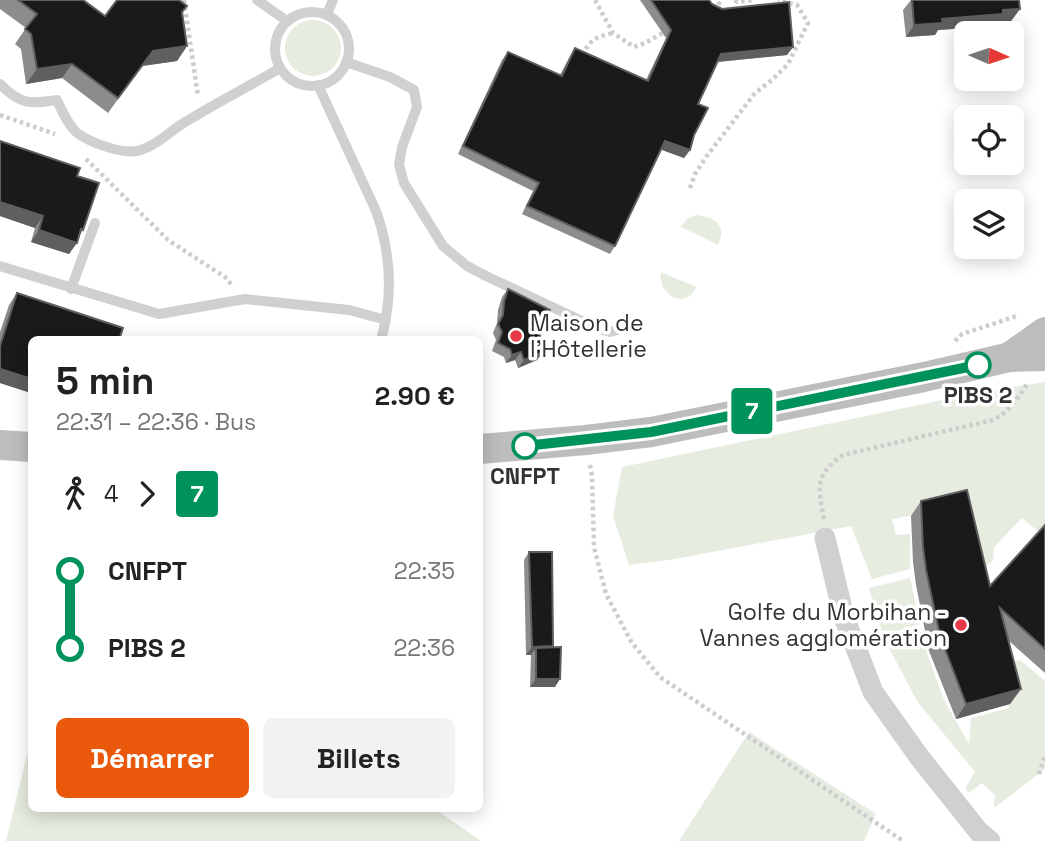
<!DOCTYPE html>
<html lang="fr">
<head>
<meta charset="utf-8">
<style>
  :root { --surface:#fff; --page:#f2f2f2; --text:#222; --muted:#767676; --accent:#ea580c }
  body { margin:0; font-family:"Space Grotesk",sans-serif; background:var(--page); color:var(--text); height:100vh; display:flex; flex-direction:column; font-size:26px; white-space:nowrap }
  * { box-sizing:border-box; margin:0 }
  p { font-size:23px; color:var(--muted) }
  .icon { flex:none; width:38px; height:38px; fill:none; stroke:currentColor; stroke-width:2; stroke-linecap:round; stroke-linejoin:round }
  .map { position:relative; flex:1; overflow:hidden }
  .sheet { position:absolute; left:28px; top:336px; width:455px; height:476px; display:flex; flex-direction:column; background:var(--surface); border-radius:10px; box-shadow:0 4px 18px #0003 }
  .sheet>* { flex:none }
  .badge { padding:0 14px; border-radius:5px; font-size:24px; line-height:46px }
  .needle { width:46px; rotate:93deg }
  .controls { position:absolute; left:954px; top:21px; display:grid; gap:14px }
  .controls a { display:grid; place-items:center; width:70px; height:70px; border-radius:10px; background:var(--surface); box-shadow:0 4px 18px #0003; font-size:35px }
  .map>.badge { position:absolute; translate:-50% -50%; box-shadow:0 0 0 4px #fff }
  .legs { display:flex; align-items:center; gap:10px; height:77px; padding:0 28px; font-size:23px }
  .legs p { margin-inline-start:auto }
  .overview { display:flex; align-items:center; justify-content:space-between; height:119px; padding:0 28px }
  h1 { font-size:38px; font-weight:700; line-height:52px }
  .primary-button { display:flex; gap:14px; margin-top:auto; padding:14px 28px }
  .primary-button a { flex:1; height:80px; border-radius:10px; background:var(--accent); color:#fff; font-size:28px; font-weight:700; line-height:80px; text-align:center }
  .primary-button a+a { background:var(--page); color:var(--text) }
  ul { padding:0 28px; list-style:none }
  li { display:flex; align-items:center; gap:24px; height:77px; font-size:26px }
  li i { display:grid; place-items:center; width:10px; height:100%; margin:0 9px; background:currentColor }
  li i::after { content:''; width:18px; height:18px; margin:-9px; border:5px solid; border-radius:50%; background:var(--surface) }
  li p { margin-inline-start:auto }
  li:first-child i { background:linear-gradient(#0000 50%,currentColor 0) }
  li:last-child i { background:linear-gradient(currentColor 50%,#0000 0) }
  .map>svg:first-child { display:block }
  .green { fill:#e6ecdf }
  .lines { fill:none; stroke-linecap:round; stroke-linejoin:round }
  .path { stroke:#cdcdcd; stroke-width:4.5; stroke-dasharray:3.5 3.5; stroke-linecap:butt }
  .lane { stroke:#d0d0d0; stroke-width:10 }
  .street { stroke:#d0d0d0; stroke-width:21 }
  .secondary { stroke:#bdbdbd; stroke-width:30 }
  .wall { fill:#8c8c8c }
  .shaded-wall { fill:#5f5f5f }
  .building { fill:#1a1a1a; stroke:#5f5f5f; stroke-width:2 }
  .line-1-casing { stroke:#fff; stroke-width:16 }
  .line-1 { stroke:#00925b; stroke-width:10 }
  .poi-dot { fill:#e63946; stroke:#fff; stroke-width:2.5 }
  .stop-1-dot { fill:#fff; stroke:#00925b; stroke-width:3.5 }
  .labels { text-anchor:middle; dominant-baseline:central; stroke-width:7; stroke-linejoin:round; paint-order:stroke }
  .poi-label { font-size:23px; fill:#333; stroke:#fff; text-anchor:start }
  .stop-label { font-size:23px; font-weight:bold; fill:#333; stroke:#fff }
</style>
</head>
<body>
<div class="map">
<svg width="1045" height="841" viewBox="0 0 1045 841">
  <rect width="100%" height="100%" fill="#fff"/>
  <g class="green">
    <circle cx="313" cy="48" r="28"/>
    <path d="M696,215C715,217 727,225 718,245L681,227L687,219Z"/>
    <path d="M661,272L696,287C687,311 657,295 661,272Z"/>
    <path d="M1045,382V537L1022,518L994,547L993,561L980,571L921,514L892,519L896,535L910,534V569L872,579L851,526L675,559L629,565L613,516L622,467L981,392Z"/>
    <path d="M910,578L920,624L883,636L869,588Z"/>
    <path d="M923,642L944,700L969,744L971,718L1009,708L1002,664L1020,660L1045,681V769L994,808L995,795L982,783L969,793L965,789L975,772L917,701L889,648Z"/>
    <path d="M749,732L876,814L864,841H679Z"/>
    <path d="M31,738L32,808L438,809V811L481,841H6Z"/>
  </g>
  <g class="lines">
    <g class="path">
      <path d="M184,0L198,96"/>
      <path d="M595,0L613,33L634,47L645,43L663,33"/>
      <path d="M735,0L737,2L754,0"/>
      <path d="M715,11L721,0"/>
      <path d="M582,55C591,39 596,37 613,33"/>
      <path d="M0,115L55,134"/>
      <path d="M86,159L168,240L225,277L232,285"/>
      <path d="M690,188L695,174L706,157L755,93L772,80L788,64L808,23L797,5L778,0"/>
      <path d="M955,341L962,334L1017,316"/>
      <path d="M590,465L592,476L594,547L606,594L632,643L660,677L903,841"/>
      <path d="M824,519C818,488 814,475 843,455L993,420C1008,413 1018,398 1027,384"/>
      <path d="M1039,774L1045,755"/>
    </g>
    <g class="lane">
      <path d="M257,0L287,21"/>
      <circle cx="312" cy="49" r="37"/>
      <path d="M327,14L333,0"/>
      <path d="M346,62L390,77L414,90L417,107L402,147L399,165L404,183L443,246L467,266L486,276L599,329L610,332L628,327"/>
      <path d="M0,84C21,105 29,104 57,100C62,111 67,123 76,132C88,142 121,154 137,151C153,148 168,133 182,124C214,104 248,87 280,68"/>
      <path d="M318,85L376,211C391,253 393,297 381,340"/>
      <path d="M0,266L159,314L245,299L349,310L386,320"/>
      <path d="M71,289L95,223"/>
    </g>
    <path class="street" d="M825,538L844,617L873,692L920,758L979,832L990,841"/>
    <g class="secondary">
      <path d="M1010,357L1045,332"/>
      <path d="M0,445L32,447"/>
      <path d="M480,449L586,440L651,432L924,377L1010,357L1045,356"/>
    </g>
  </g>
  <g class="wall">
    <path d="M0,0H83L105,16L182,12L187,46L177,61L142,66L108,113L62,78L26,84L21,49L15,44L26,28L0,9Z"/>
    <path d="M640,0H709L712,4L793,47L787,55L718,62L698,104L694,135L690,150L684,158L661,149L615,246L610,254L522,214L533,191L458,154L502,60L508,52L560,75L570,56L575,48L646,80L666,38Z"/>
    <path d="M911,0H1019L1020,9L1011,21L997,22L994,26L938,30L935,35L906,37L903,10Z"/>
    <path d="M77,176L83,230L69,254L31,242L35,228L0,216Z"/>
    <path d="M508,289L538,341L537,360L518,368L515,360L506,363L504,357L492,351L496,340L493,333L497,323L498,310L502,297Z"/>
    <path d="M17,293L32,340L31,393L0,383V332L9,305Z"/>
    <path d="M921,501L990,586L1045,525V673L1008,640L1021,689L1010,704L956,719L929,651L916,585L913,562L911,516Z"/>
    <path d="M529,552L553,646L555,687H530L531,655H526L524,560Z"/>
  </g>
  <g class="shaded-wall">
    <path d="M1020,9L1011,21L997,22L994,26L938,30L935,35L906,37L914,25L942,19L1003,10Z"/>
    <path d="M187,46L177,61L142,66L108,113L153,51Z"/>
    <path d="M793,47L787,55L716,62L721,54Z"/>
    <path d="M72,64L62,78L26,84L37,69Z"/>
    <path d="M665,141L690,150L684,158L659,149Z"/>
    <path d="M0,202L43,216L35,228L0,216Z"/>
    <path d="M39,230L77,243L69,254L31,242Z"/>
    <path d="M521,352L515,360L506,363L512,355Z"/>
    <path d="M543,352L537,360L518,368L524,360Z"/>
    <path d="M0,369L32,379L31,393L0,383Z"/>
    <path d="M553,646L548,655L536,648L531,655H526L532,647Z"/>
    <path d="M536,679H560L555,687H530Z"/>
    <path d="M1021,689L1010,704L956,719L966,704Z"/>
  </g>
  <g class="building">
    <path d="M18,0H83L105,16L117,0H179L187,6L182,12L187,46L153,51L118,98L72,64L37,69L31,34L25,29L37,14Z"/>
    <path d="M651,0H709L712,4L722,9L789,2L793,47L721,54L698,104L708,108L694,135L690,150L665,141L615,246L527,206L539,183L463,146L508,52L562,76L575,48L648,81L671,30Z"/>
    <path d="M912,0H1019L1020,9L1003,10V14L942,19L943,23L914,25Z"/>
    <path d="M0,141L80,168L77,176L99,183L83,230L81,229L77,243L39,230L43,216L0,202Z"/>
    <path d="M508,289L550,310L538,341L543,352L524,360L521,352L512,355L510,349L498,343L502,332L498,324L503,315L504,302Z"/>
    <path d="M17,293L123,328L119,340H32V379L0,369V346Z"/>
    <path d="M967,490L990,586L1045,525V649L1000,608L1021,689L966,704L940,636L926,570L923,547L921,501Z"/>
    <path d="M529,552H552L553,646L532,647Z"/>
    <path d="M561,647L560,679H536V648Z"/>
  </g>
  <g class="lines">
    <g class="line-1-casing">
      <path id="line-1" d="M525,446L651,432L978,365"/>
    </g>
    <use href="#line-1" class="line-1"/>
  </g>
  <g class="poi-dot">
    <circle cx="516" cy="336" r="7"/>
    <circle cx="961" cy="625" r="7"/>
  </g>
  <g class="stop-1-dot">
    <circle cx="978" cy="365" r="12"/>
    <circle cx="525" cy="446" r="12"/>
  </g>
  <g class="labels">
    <g class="poi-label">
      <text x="530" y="323">Maison de<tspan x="530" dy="26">l'Hôtellerie</tspan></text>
      <text x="947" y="612" text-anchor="end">Golfe du Morbihan -<tspan x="947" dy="26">Vannes agglomération</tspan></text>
    </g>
    <g class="stop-label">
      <text x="978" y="395">PIBS 2</text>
      <text x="525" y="476">CNFPT</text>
    </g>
  </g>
</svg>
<div class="controls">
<a><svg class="needle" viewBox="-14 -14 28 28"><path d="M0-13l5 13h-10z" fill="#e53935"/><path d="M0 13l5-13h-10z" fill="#767676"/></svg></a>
<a><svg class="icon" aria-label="locate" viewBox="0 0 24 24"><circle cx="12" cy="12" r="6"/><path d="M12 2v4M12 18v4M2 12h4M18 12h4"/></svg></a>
<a><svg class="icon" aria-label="layers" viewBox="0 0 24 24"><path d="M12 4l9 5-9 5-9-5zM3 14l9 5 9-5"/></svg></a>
</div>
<b class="badge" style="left:752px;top:411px;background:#00925b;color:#fff">7</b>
<section class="sheet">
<div class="overview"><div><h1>5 min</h1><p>22:31 – 22:36 · Bus</p></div><b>2.90 €</b></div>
<div class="legs"><svg class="icon" aria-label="walk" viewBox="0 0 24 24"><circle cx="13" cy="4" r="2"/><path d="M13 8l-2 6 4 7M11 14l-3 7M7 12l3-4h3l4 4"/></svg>4<svg class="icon" aria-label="forward" viewBox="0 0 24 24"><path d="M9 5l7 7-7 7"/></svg><b class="badge" style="background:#00925b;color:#fff">7</b></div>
<ul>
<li><i style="color:#00925b"></i><b>CNFPT</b><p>22:35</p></li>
<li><i style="color:#00925b"></i><b>PIBS 2</b><p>22:36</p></li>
</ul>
<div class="primary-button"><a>Démarrer</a><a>Billets</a></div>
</section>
</div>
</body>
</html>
